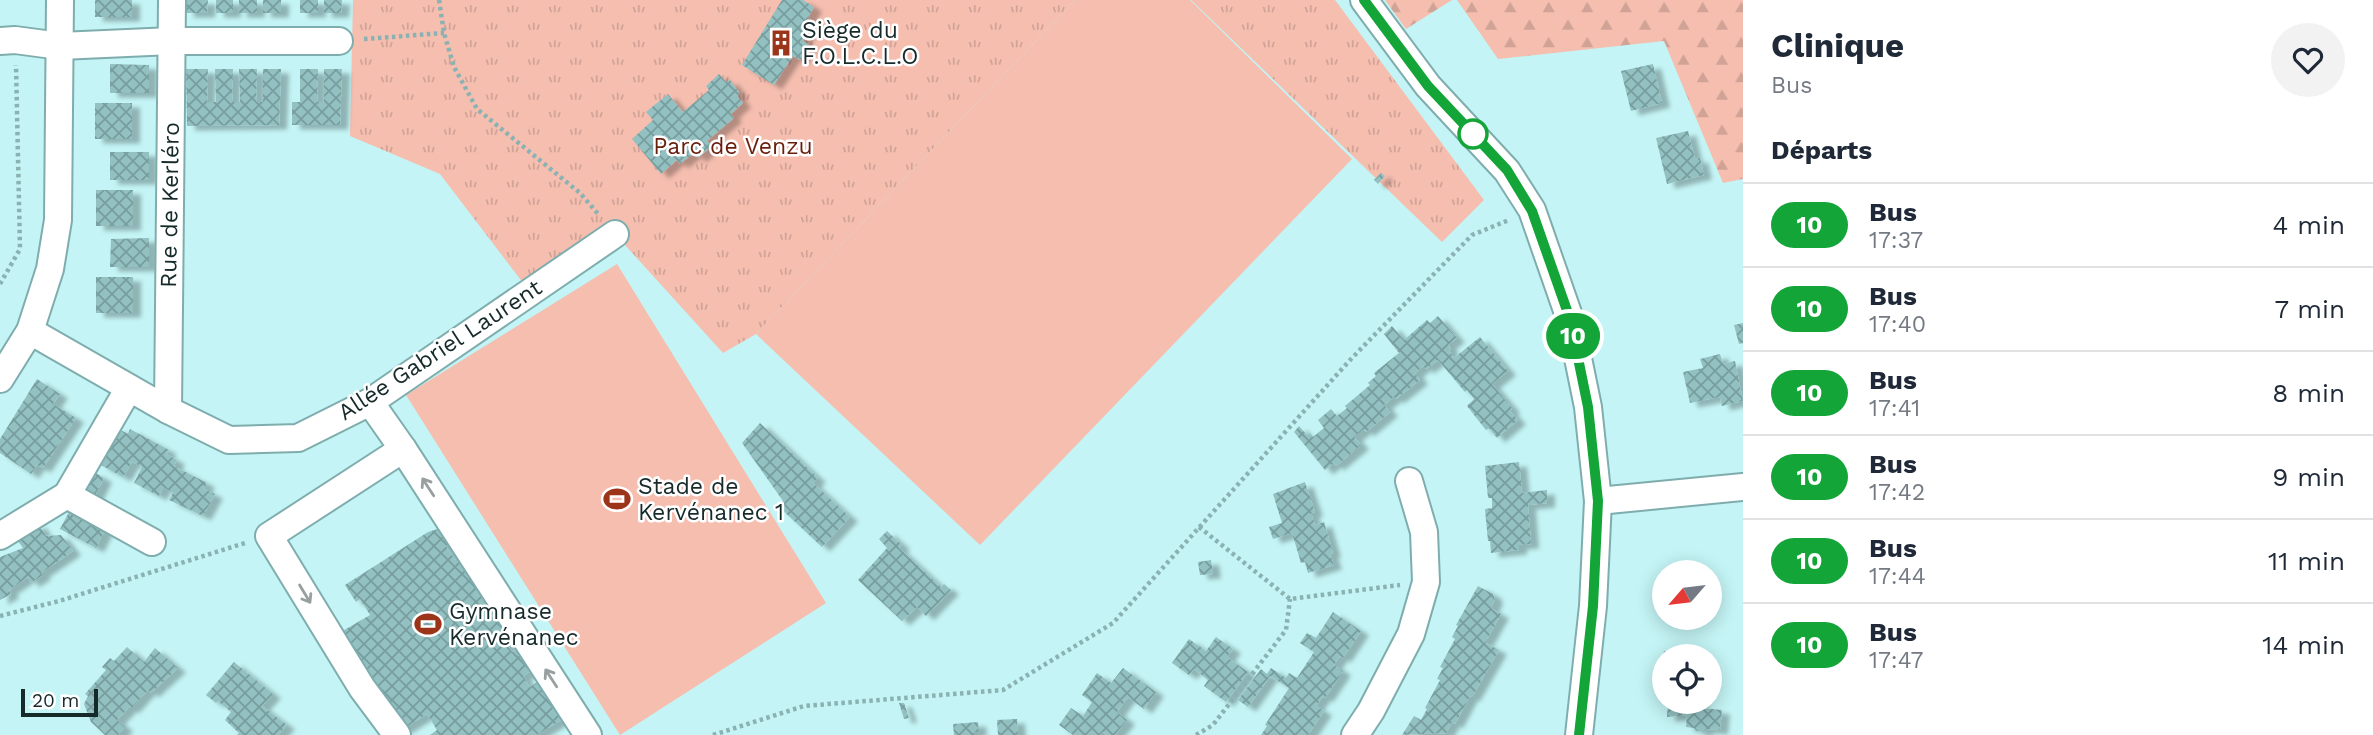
<!DOCTYPE html>
<html lang="fr">
<head>
<meta charset="utf-8">
<style>
  :root { --surface:#fff; --page:#f2f2f3; --text:#1f2937; --muted:#747a83; --line:#e0e1e3 }
  body { margin:0; font-family:"Work Sans",sans-serif; background:var(--page); color:var(--text); height:100vh; display:flex; flex-direction:column; font-size:26px; white-space:nowrap }
  * { box-sizing:border-box; margin:0 }
  p { font-size:23px; color:var(--muted) }
  .icon { flex:none; width:38px; height:38px; fill:none; stroke:currentColor; stroke-width:2; stroke-linecap:round; stroke-linejoin:round }
  .map { position:relative; flex:1; overflow:hidden }
  .sheet { display:flex; flex-direction:column; background:var(--surface); width:630px }
  .sheet>* { flex:none }
  .badge { padding:0 14px; border-radius:23px; font-size:24px; line-height:46px }
  .needle { width:46px; rotate:242deg }
  .buttons { position:absolute; left:1652px; top:560px; display:grid; gap:14px }
  .buttons a { display:grid; place-items:center; width:70px; height:70px; border-radius:50%; background:var(--surface); box-shadow:0 4px 18px #0003; font-size:35px }
  .scale { position:absolute; left:21px; bottom:18px; width:77px; box-sizing:border-box; padding-left:7px; border:4px solid #172a2a; border-top:0; font-size:19px; line-height:24px; white-space:nowrap; color:#172a2a; -webkit-text-stroke:5px #fff; paint-order:stroke }
  .map>.badge { position:absolute; translate:-50% -50%; box-shadow:0 0 0 4px #fff }
  h2 { padding:0 28px; font-size:26px; line-height:63px }
  .round { display:grid; place-items:center; flex:none; width:74px; height:74px; border-radius:37px; background:var(--page) }
  .summary { display:flex; align-items:center; justify-content:space-between; height:119px; padding:0 28px }
  h1 { font-size:33px; font-weight:700; line-height:52px }
  ul { padding:0; list-style:none }
  li { display:flex; align-items:center; gap:21px; height:84px; padding:0 28px; border-top:2px solid var(--line) }
  li div { flex:1 }
  li b { display:block; font-size:26px }
  li em { font-style:normal }
  li .badge { min-width:77px; font-weight:700; text-align:center }
  main { display:flex; flex:1; min-height:0 }
  .map>svg:first-child { display:block }
  .grass { fill:url(#grass-tufts) }
  .forest { fill:url(#forest-firs) }
  .garden { fill:#f5beaf }
  .building { fill:url(#building-cross-hatch); filter:url(#shadow) }
  .lines { fill:none; stroke-linecap:round; stroke-linejoin:round }
  .minor-casing { stroke:#7fadae; stroke-width:30 }
  .path { stroke:#8bb2b3; stroke-width:4.5; stroke-dasharray:3.5 3.5; stroke-linecap:butt }
  .minor { stroke:#fff; stroke-width:26 }
  .oneway { stroke:#979f9f }
  .line-casing { stroke:#fff; stroke-width:16 }
  .line { stroke:#13a538; stroke-width:10 }
  .stop-dot { fill:#fff; stroke:#13a538; stroke-width:3.5 }
  .labels { text-anchor:middle; dominant-baseline:central; stroke-width:5; stroke-linejoin:round; paint-order:stroke }
  .poi-label { font-size:23px; fill:#172a2a; stroke:#fff; text-anchor:start }
  .park-label { font-size:23px; fill:#681e0b; stroke:#fff }
  .street-label { font-size:23px; fill:#172a2a; stroke:#fff }
</style>
</head>
<body>
<main>
<div class="map">
<svg width="1743" height="735" viewBox="0 0 1743 735">
  <defs>
    <pattern id="grass-tufts" width="24" height="20" patternUnits="userSpaceOnUse" patternTransform="scale(1.75)"><rect width="24" height="20" fill="#f5beaf"/><path d="M3 7l-1-3M5 7V3M7 7l1-3M15 17l-1-3M17 17v-4M19 17l1-3" fill="none" stroke="#d1a397"/></pattern>
    <pattern id="forest-firs" width="22" height="20" patternUnits="userSpaceOnUse" patternTransform="scale(1.75)"><rect width="22" height="20" fill="#f5beaf"/><path d="M5 1l3.5 6h-7zM16 11l3.5 6h-7z" fill="#d1a397"/></pattern>
    <pattern id="building-cross-hatch" width="8" height="8" patternUnits="userSpaceOnUse" patternTransform="scale(1.75)"><rect width="8" height="8" fill="#93c1c2"/><path d="M0 0l8 8M0 8l8-8" fill="none" stroke="#779d9e"/></pattern>
    <filter id="shadow"><feDropShadow dx="8" dy="4.5" stdDeviation="2" flood-color="#0004"/></filter>
  </defs>
  <rect width="100%" height="100%" fill="#c4f4f5"/>
  <g class="grass">
    <path d="M353,0H1075L756,334L723,353L615,234L530,292L440,174L350,136Z"/>
    <path d="M1191,0H1335L1484,200L1442,242Z"/>
  </g>
  <g class="forest">
    <path d="M1385,0H1452L1406,29Z"/>
    <path d="M1457,0H1743V179L1723,183L1664,41L1498,59Z"/>
  </g>
  <g class="garden">
    <path d="M1075,0H1190L1352,159L980,545L756,334Z"/>
    <path d="M617,264L826,603L620,735L406,395Z"/>
  </g>
  <g class="building">
    <rect x="95" y="0" width="37" height="17"/>
    <path d="M186,0H208L207,13H186Z"/>
    <rect x="216" y="0" width="17" height="13"/>
    <rect x="239" y="0" width="18" height="13"/>
    <rect x="263" y="0" width="18" height="13"/>
    <rect x="300" y="0" width="18" height="13"/>
    <path d="M324,0H342L341,13H324Z"/>
    <path d="M782,0H803L814,7L806,22L811,26L803,41L809,45L800,60L793,56L774,85L742,65Z"/>
    <path d="M110,64L149,65V93H110Z"/>
    <path d="M1653,64L1662,103L1631,111L1621,71Z"/>
    <path d="M186,69H208L207,102H216L215,69H233L232,102H240L239,69H257L256,102H263V69H281L279,125L187,126Z"/>
    <path d="M300,69H318L317,102H324V69H342L340,125H292V102H300Z"/>
    <path d="M719,74L726,82L730,80L739,92L738,97L743,103L731,114L734,118L707,141L712,146L698,158L694,153L680,164L677,160L661,174L632,139L653,120L646,112L668,94L683,112L709,90L706,86Z"/>
    <rect x="95" y="103" width="37" height="36"/>
    <path d="M1688,131L1695,159L1700,158L1704,175L1667,184L1656,138Z"/>
    <rect x="110" y="152" width="39" height="28"/>
    <path d="M1381,173L1385,176L1378,184L1374,180Z"/>
    <rect x="96" y="190" width="37" height="36"/>
    <path d="M149,238V267H110L111,239Z"/>
    <rect x="96" y="277" width="37" height="36"/>
    <path d="M1438,316L1457,338L1448,345L1451,349L1449,351L1454,358L1480,337L1508,371L1492,384L1512,408L1510,411L1518,420L1497,438L1489,428L1486,430L1467,406L1474,399L1467,390L1465,392L1438,360L1426,369L1423,366L1415,373L1420,380L1396,399L1394,397L1384,405L1390,412L1366,432L1364,429L1354,437L1361,445L1336,466L1334,463L1325,470L1294,432L1299,426L1307,435L1310,433L1313,437L1324,428L1318,420L1331,409L1337,416L1347,408L1345,406L1370,385L1368,383L1376,376L1374,373L1399,353L1384,334L1392,326L1404,340L1427,320L1430,323Z"/>
    <path d="M1743,323V343L1739,344L1734,325Z"/>
    <path d="M1720,354L1723,364L1735,361L1743,401L1722,406L1720,397L1690,403L1683,372L1703,368L1700,359Z"/>
    <path d="M37,379L60,394L53,404L76,418L43,468L37,465L31,474L0,453V439Z"/>
    <path d="M760,423L818,478L813,483L850,517L822,547L778,506L783,501L742,443Z"/>
    <path d="M117,428L128,434L130,429L169,450L166,454L177,460L174,466L207,483L204,489L215,494L203,516L169,500L173,493L163,487L159,496L134,483L142,467L132,462L123,477L99,464Z"/>
    <path d="M1519,462L1522,493L1547,490V503L1528,505L1531,544L1519,545V550L1491,553L1490,541H1488L1485,509L1492,508V498H1488L1485,466Z"/>
    <path d="M94,472L104,478L93,500L82,495Z"/>
    <path d="M1305,482L1315,512L1311,513L1315,525L1324,522L1333,553L1330,554L1334,565L1308,573L1305,562L1301,563L1292,533L1273,539L1269,527L1282,523L1273,494Z"/>
    <path d="M69,512L105,530L96,548L60,529Z"/>
    <path d="M38,523L46,536L61,535L73,551L41,573L43,575L31,583L28,577L9,590L11,594L0,600V557L23,548L15,537Z"/>
    <path d="M441,528L450,543L446,546L455,560L459,557L511,640L506,642L512,652L517,649L531,671L523,676L530,687L540,680L564,718L537,735H430L437,730L427,714L402,730L341,632L370,615L360,599L356,602L345,585L428,532Z"/>
    <path d="M887,531L902,545L899,548L941,587L944,584L951,590L926,616L917,607L902,621L858,580L887,548L879,539Z"/>
    <path d="M1211,560L1213,574L1200,575L1198,562Z"/>
    <path d="M1478,586L1493,594L1495,600L1491,608L1501,614L1486,641H1482L1499,650L1472,697L1470,696L1455,724L1452,722L1446,733L1402,735L1414,716L1421,720L1427,709L1425,708L1440,680L1437,679L1443,668L1440,667L1455,639L1452,637L1458,626L1456,625Z"/>
    <path d="M1333,612L1361,631L1343,658L1340,656L1334,665L1343,671L1325,698L1323,696L1316,706L1324,711L1308,735H1261L1267,726L1265,725L1289,688L1270,676L1248,707L1238,700L1261,669L1267,674L1271,668L1286,678L1289,673L1297,678L1314,652L1300,643L1307,633L1316,638Z"/>
    <path d="M1216,637L1233,649L1227,657L1248,672L1226,702L1204,686L1208,680L1194,669L1189,675L1172,663L1189,639L1206,651Z"/>
    <path d="M127,647L144,662L155,648L178,668L151,693L148,690L131,709L129,707L117,720L125,727L118,735H105L91,722L84,704L88,696L85,694L106,670L102,667L110,658L114,661Z"/>
    <path d="M1664,651L1695,654V656H1663Z"/>
    <path d="M234,662L273,694L262,706L287,725L278,735H237L239,733L225,720L231,712L218,701L216,703L206,695Z"/>
    <path d="M1662,662H1664V684L1660,683Z"/>
    <path d="M1123,668L1156,692L1144,709L1128,697L1117,712L1127,720L1115,735H1107L1103,732L1100,735H1073L1059,725L1071,708L1083,716L1092,702L1082,695L1097,673L1111,683Z"/>
    <path d="M1668,702H1701V708L1722,710L1720,730L1707,729L1703,732L1697,731L1694,728L1686,727L1687,715L1667,717Z"/>
    <path d="M899,703H904L909,718L904,719Z"/>
    <path d="M1017,719L1018,735H998L997,720Z"/>
    <path d="M978,722L979,732H974V735H954L953,724Z"/>
  </g>
  <g class="lines">
    <g class="minor-casing">
      <g id="minor">
        <path d="M1364,0L1428,86L1507,171L1532,210L1570,319L1588,407L1598,501L1593,606L1579,735"/>
        <path d="M0,41L15,40L60,46L172,41H339"/>
        <path d="M30,331L168,410L229,440L298,438L370,402L615,234"/>
        <path d="M0,379L30,331L50,269L58,220L60,0"/>
        <path d="M370,402L403,449L269,536L362,688L397,735"/>
        <path d="M168,410L172,0"/>
        <path d="M403,449L588,735"/>
        <path d="M67,495L152,542"/>
        <path d="M1598,501L1743,487"/>
        <path d="M0,536L67,495L129,388"/>
        <path d="M1355,735L1371,711L1411,634L1426,582L1424,532L1409,481"/>
      </g>
    </g>
    <g class="path">
      <path d="M439,0L444,33L454,67L477,109L580,193L599,215"/>
      <path d="M364,39L444,33"/>
      <path d="M0,284L20,249L16,65"/>
      <path d="M1199,527L1290,599L1400,585"/>
      <path d="M0,616L59,601L245,543"/>
      <path d="M713,735L804,706L1003,690L1113,623L1351,359L1472,235L1509,220"/>
      <path d="M1196,735L1213,725L1286,630L1290,599"/>
    </g>
    <use href="#minor" class="minor"/>
  </g>
  <defs><path id="oneway-shaft" d="M-6 0H5M1.5-3L5.5 0L1.5 3" fill="none" stroke-width="1.6" stroke-linecap="round" stroke-linejoin="round" transform="scale(1.75)"/></defs>
  <g class="oneway">
    <use href="#oneway-shaft" transform="translate(428 487) rotate(-123)"/>
    <use href="#oneway-shaft" transform="translate(305 594) rotate(59)"/>
    <use href="#oneway-shaft" transform="translate(551 678) rotate(-123)"/>
  </g>
  <g class="lines">
    <g class="line-casing">
      <path id="line" d="M1364,0L1428,86L1507,170L1532,211L1570,319L1588,407L1598,501L1593,606L1579,735"/>
    </g>
    <use href="#line" class="line"/>
  </g>
  <defs>
    <g id="building-bare" transform="scale(2.1)"><path d="M-4-6H4V6H1V3H-1V6H-4ZM-2.5-4.3h1.7v1.8h-1.7ZM.8-4.3h1.7v1.8H.8ZM-2.5-1h1.7V.8h-1.7ZM.8-1h1.7V.8H.8Z" fill="#9c3419" stroke="#fff" stroke-width="2.5" paint-order="stroke"/></g>
    <g id="stadium-bare" transform="scale(2.1)"><path d="M0-5a6.5 5 0 1 0 0 10a6.5 5 0 1 0 0-10ZM-3.5-1.8h7v3.6h-7Z" fill="#9c3419" stroke="#fff" stroke-width="2.5" paint-order="stroke"/></g>
  </defs>
  <g fill-rule="evenodd">
    <use href="#building-bare" x="781" y="43"/>
    <use href="#stadium-bare" x="617" y="499"/>
    <use href="#stadium-bare" x="428" y="624"/>
  </g>
  <circle class="stop-dot" cx="1473" cy="134" r="14"/>
  <g class="labels">
    <g class="poi-label">
      <text x="802" y="30">Siège du<tspan x="802" dy="26">F.O.L.C.L.O</tspan></text>
      <text x="638" y="486">Stade de<tspan x="638" dy="26">Kervénanec 1</tspan></text>
      <text x="449" y="611">Gymnase<tspan x="449" dy="26">Kervénanec</tspan></text>
    </g>
    <g class="park-label">
      <text x="733" y="146">Parc de Venzu</text>
    </g>
    <g class="street-label">
      <text transform="translate(170 205) rotate(-89)">Rue de Kerléro</text>
      <text transform="translate(440 350) rotate(-33)">Allée Gabriel Laurent</text>
    </g>
  </g>
</svg>
<div class="buttons">
<a><svg class="needle" viewBox="-14 -14 28 28"><path d="M0-13l5 13h-10z" fill="#e53935"/><path d="M0 13l5-13h-10z" fill="#747a83"/></svg></a>
<a><svg class="icon" aria-label="locate" viewBox="0 0 24 24"><circle cx="12" cy="12" r="6"/><path d="M12 2v4M12 18v4M2 12h4M18 12h4"/></svg></a>
</div>
<div class="scale">20 m</div>
<b class="badge" style="left:1573px;top:336px;background:#13a538;color:#fff">10</b>
</div>
<section class="sheet">
<div class="summary"><div><h1>Clinique</h1><p>Bus</p></div><a class="round"><svg class="icon" aria-label="heart" viewBox="0 0 24 24"><path d="M12 20l-8-8c-3-5 5-10 8-4 3-6 11-1 8 4z"/></svg></a></div>
<h2>Départs</h2>
<ul>
<li><span class="badge" style="background:#13a538;color:#fff">10</span><div><b>Bus</b><p>17:37</p></div><em>4 min</em></li>
<li><span class="badge" style="background:#13a538;color:#fff">10</span><div><b>Bus</b><p>17:40</p></div><em>7 min</em></li>
<li><span class="badge" style="background:#13a538;color:#fff">10</span><div><b>Bus</b><p>17:41</p></div><em>8 min</em></li>
<li><span class="badge" style="background:#13a538;color:#fff">10</span><div><b>Bus</b><p>17:42</p></div><em>9 min</em></li>
<li><span class="badge" style="background:#13a538;color:#fff">10</span><div><b>Bus</b><p>17:44</p></div><em>11 min</em></li>
<li><span class="badge" style="background:#13a538;color:#fff">10</span><div><b>Bus</b><p>17:47</p></div><em>14 min</em></li>
</ul>
</section>
</main>
</body>
</html>
